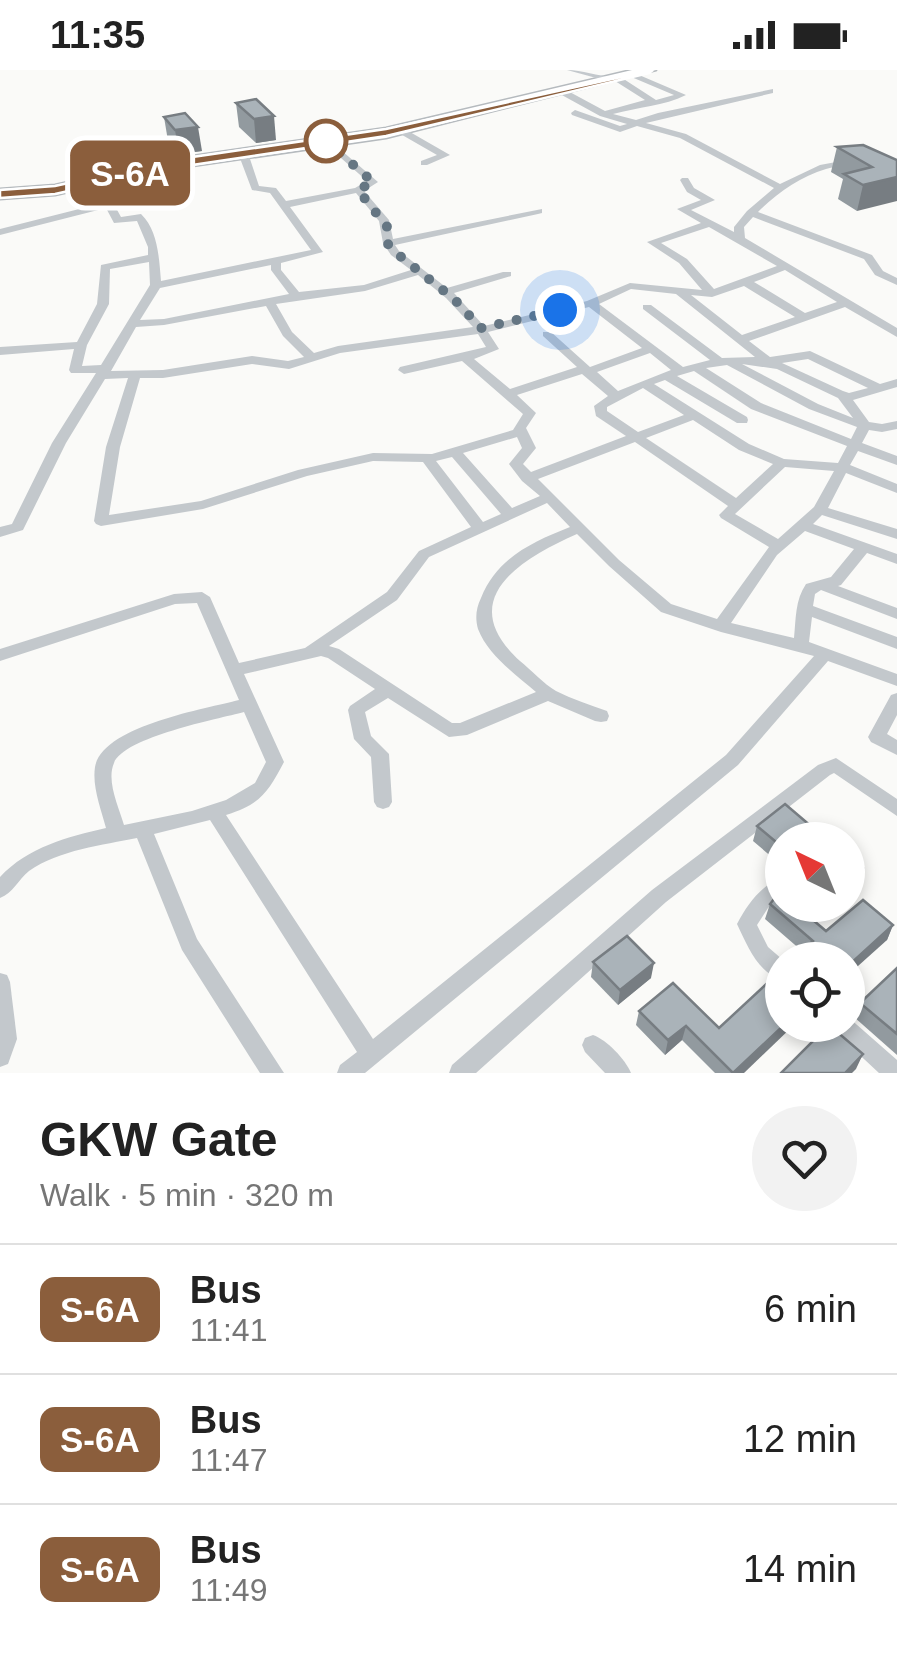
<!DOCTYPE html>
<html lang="en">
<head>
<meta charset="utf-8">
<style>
  :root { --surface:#fff; --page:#f2f2f2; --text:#222; --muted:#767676; --line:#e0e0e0 }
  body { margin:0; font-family:Arial,sans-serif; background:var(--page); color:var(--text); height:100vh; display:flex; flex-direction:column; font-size:38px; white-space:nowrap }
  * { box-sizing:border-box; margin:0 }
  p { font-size:32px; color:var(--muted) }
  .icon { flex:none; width:55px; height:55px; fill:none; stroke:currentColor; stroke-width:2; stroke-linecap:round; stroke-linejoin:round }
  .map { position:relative; height:1003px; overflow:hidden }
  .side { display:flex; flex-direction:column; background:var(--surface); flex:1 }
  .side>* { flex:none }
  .badge { padding:0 20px; border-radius:15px; font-size:35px; line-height:65px }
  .needle { width:65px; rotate:317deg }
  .fabs { position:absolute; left:765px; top:752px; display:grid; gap:20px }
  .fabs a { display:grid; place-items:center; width:100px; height:100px; border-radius:50%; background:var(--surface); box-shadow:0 5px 15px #0003; font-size:50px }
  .you { position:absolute; width:50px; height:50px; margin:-25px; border:8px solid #fff; border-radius:50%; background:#1a73e8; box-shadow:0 0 0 15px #1a73e833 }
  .map>.badge { position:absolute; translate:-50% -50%; box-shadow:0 0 0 5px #fff }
  .round { display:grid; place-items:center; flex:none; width:105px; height:105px; border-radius:52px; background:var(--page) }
  .overview { display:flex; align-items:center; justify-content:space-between; height:170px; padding:0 40px }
  h1 { font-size:48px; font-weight:600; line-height:75px }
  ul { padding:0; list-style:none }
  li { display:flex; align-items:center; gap:30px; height:130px; padding:0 40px; border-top:2px solid var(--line) }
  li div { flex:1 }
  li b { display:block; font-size:38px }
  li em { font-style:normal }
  li .badge { min-width:110px; font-weight:700; text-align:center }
  .status { display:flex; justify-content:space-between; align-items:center; height:70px; padding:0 50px; background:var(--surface); direction:ltr }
  .status svg { height:28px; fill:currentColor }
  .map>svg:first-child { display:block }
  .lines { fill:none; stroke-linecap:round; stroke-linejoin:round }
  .primary-casing { stroke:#b5babe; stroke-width:3 }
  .street { fill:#c3c8cc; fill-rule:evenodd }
  .primary { fill:#fff; fill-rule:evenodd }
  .wall { fill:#929a9f }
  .shaded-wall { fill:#777d82 }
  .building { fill:#aab3b9; stroke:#777d82; stroke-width:2.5 }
  .line { fill:#8b5e3c; stroke:#fff; stroke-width:2.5 }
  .walk { stroke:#657683; stroke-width:10; stroke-dasharray:0 18 }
  .stop-dot { fill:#fff; stroke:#8b5e3c; stroke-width:5 }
</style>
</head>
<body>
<div class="status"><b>11:35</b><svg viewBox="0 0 49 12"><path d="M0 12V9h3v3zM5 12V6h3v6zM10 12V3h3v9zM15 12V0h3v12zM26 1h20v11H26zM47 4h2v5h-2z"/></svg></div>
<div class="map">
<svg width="897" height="1003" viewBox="0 0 897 1003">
  <rect width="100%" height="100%" fill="#fafaf8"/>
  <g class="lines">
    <g class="primary-casing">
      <path id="primary" d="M632,0H656L386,68L172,99L55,125L0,129V119L55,115L172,89L386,58Z"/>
    </g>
    <g class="street">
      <path d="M567,0C584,0 604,9 619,6L656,30L674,25L629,6V2H632L686,25C664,36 638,37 613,44L636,50L658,43L773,19V23L646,53L686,64L780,114L820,95L852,89L857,92C847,96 836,96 826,99C800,107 777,123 758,142L872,185L883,201L897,208V215L875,205L864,189L753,147L744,157L745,168L897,258V267L845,237L749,271L770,287L810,281L880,314L897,309V317L853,330L869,352L882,354L897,351V359L882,362L869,360L862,373L897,386V395L858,381L850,395L897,414V423L846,403L828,438L897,459V469L822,445L813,454L897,484V494L867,483L841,515L838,516L897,538V549L821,520L815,524L813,536L897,567V579L812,547L809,572L897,604V616L828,591L738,695L365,1003H337L340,995L357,982L210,750L154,764L197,869L284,1003H260L182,880L137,768C103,775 59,780 29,801C18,810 13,823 0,828V807C28,777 67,767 106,758C101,739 92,717 95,697C102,656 205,639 239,630L197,533L175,534L0,591V579L174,524L202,522L210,527L239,593L305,578L387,522L419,481L471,457L423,392L373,391L307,406L203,439L101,456L96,454L94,451L106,377L128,308L105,309L66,373L23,460L0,467V457L12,454L52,373L96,303H71L69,300L74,279L0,285V277L77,272L97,234L101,195L148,185V177L137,151L114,153L106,138L0,165V159L103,133L91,111L96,108L101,111L121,147L141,144C158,160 159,188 161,211L311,180L270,123L252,120L238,83L243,80L248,83L259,116L276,118L286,131L355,118L367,111L324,73V69L327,68L378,112L364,121L389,150L393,169L542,139V143L538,144L395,175L399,181L447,218L503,202H511V206L454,223L484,256L587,231L630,213L702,220L679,193L647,172L701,153L677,139L701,130L687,122L680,110L682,108H688L694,118L715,130L691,140L734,162V157L747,141L774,118L680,68L637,56L620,62L572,45L571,43L575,40L620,56L627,54L600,46L560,24V20H566L605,41L645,30L615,11L611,12ZM356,123L379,151L383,173L391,185L411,200L364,215L299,222L281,200V193L323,182L290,137ZM709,157L777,196L714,219L687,189L661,173ZM149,192L150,215L101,295L82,296L87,275L109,234L110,199ZM271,195V200L289,224L164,249L140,250L160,218ZM785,200L837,232L805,243L754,212ZM418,205L446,228L473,257L338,276L314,283L292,262L276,234L365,221ZM744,216L795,247L742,265L691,225L712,227ZM631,219L676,224L755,287L722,288L651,235H643V239L710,290L683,297L599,234ZM266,236L283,266L304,287L288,291L252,286L163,300L111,301L136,257L164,255ZM589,237L642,278L590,297L551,262H543V266L577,297L510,319L474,289L499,279L488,262ZM478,264L486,277L400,297L398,300L404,304L462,291L523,344L513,360L432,384L373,383L298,400L201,431L109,445L120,377L140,308H163L252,294L289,299L340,283ZM650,283L671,300L618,321L597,302ZM808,289L868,318L849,323L843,321L782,293ZM742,294L777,299L838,328L853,348L818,334ZM727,295L809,339L857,357L851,369L761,333L706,298ZM694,301L751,339L847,376L838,393L784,389L749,374L654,314L665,310L737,353H747L748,350L747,347L677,306ZM582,304L608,326L594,336L596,346L626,366L531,402L523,394L536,378L526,358L536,343L517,325ZM643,318L684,345L638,362L607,341V337ZM693,350L739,380L773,394L736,428L646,368ZM517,367L522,378L509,394L522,411L540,426L512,438L463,383ZM635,372L728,436L719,445L721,448L769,477L717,549L671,534L619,490L538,409ZM452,387L501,444L483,452L436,391ZM785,397L834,401L814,437L778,469L735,444ZM547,433L570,457C532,472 497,488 481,528C476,538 475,548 478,559C488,585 515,604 536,622L460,653H452L339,579L329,576L397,530L429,487ZM805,461L854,479L831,507L806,514C795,530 796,549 794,568L731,553L777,485ZM577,464L609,496L661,542L721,562L814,586L726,685L373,969L226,745C261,734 268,722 284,692L244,604L321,586L328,588L375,619L350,636L348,640L354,669L371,687L374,732L377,737L383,739L389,737L392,732L389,684L371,666L365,642L388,628L449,667L467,665L548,631L595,651L601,652L607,651L609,646L607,641C590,635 572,629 556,621C544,614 531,600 520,591C453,530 520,489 577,464ZM244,642L266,692L255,713L226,730L192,741L124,755C119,738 106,711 114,693C124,667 218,649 244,642Z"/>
      <path d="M397,58H403L450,85L427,95H421V91L437,85L397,62Z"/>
      <path d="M897,623V645L887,664L897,670V685L871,672L868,667L891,625Z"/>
      <path d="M836,688L897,729V746L834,703L830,705L666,832L476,1003H449L452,995L652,820L818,695Z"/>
      <path d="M782,807V826L768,838L757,855L768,877L783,890L782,911C757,901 748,877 737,854C748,833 761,816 782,807Z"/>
      <path d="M0,903L7,905L10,912L17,969L8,994L0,997Z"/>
      <path d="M848,947L897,990V1003H879L835,962L831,955H848Z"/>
      <path d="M593,965C607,970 625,989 631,1003H605L585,982L582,975L585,968Z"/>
    </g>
    <use href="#primary" class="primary"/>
  </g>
  <g class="wall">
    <path d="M236,33L276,70L256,73L239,57Z"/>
    <path d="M164,47L202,81L179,84L168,71Z"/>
    <path d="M837,77L897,90L857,141L838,129L843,109L831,102Z"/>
    <path d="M757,756L812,757L808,770H782V792L780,794L753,771Z"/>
    <path d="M770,834L831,835L813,850L826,861L893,855L887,870L848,890H794L795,886L802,881L765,849Z"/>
    <path d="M593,892L651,908L618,935L591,907Z"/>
    <path d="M897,898V985L854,947L860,933Z"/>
    <path d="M673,913L744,1003H715L682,970L665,985L636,955L639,941Z"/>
  </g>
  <g class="shaded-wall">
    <path d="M274,46L276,70L256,73L254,49Z"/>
    <path d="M198,57L202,81L179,84L175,60Z"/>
    <path d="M897,107V131L857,141L863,115Z"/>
    <path d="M812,757L808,770H796Z"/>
    <path d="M863,798L857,813L848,821V811Z"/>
    <path d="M819,835H831L802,860L807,845Z"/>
    <path d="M893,855L887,870L848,905V896Z"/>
    <path d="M654,893L651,908L618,935L620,920Z"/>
    <path d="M784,955H794L744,1003H733Z"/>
    <path d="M686,956L682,970L665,985L668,970Z"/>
    <path d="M863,984L856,999L852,1003H845Z"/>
  </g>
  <g class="building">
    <path d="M256,29L274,46L254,49L236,33Z"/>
    <path d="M185,43L198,57L175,60L164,47Z"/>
    <path d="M863,75L897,90V107L863,115L844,104L872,97L837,77Z"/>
    <path d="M785,734L812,757L796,770H782V777L757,756Z"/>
    <path d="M848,785L863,798L848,811Z"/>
    <path d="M782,819V835H819L807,845L826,861L863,830L893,855L848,896V890H799L795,886L813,871L770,834Z"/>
    <path d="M627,866L654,893L620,920L593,892Z"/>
    <path d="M897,898V964L860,933Z"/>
    <path d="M775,906L782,913V955H784L733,1003L686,956L668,970L639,941L673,913L719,958Z"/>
    <path d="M829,955L863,984L845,1003H781Z"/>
  </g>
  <path class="line" d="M649,3L386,66L172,98L55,124L0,128V120L55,116L172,90L386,59L653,0Z"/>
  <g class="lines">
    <path class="walk" d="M326,71L373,112L358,120L388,158V174L395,182L454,229L481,258L560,240"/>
  </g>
  <circle class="stop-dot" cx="326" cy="71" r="20"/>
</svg>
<div class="fabs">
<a><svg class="needle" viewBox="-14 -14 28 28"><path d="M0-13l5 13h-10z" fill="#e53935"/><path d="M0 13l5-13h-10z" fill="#767676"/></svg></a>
<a><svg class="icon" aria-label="locate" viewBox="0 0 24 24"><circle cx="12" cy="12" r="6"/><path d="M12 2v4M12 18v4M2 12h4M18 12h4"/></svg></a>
</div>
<div class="you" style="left:560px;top:240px"></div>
<b class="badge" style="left:130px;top:103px;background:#8b5e3c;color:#fff">S-6A</b>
</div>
<section class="side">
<div class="overview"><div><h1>GKW Gate</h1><p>Walk · 5 min · 320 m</p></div><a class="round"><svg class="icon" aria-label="heart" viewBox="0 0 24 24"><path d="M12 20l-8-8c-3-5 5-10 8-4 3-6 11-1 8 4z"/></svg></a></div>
<ul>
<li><span class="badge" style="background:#8b5e3c;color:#fff">S-6A</span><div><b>Bus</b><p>11:41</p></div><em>6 min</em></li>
<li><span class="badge" style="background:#8b5e3c;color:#fff">S-6A</span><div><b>Bus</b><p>11:47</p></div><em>12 min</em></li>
<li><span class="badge" style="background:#8b5e3c;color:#fff">S-6A</span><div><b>Bus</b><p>11:49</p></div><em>14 min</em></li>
</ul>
</section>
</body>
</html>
